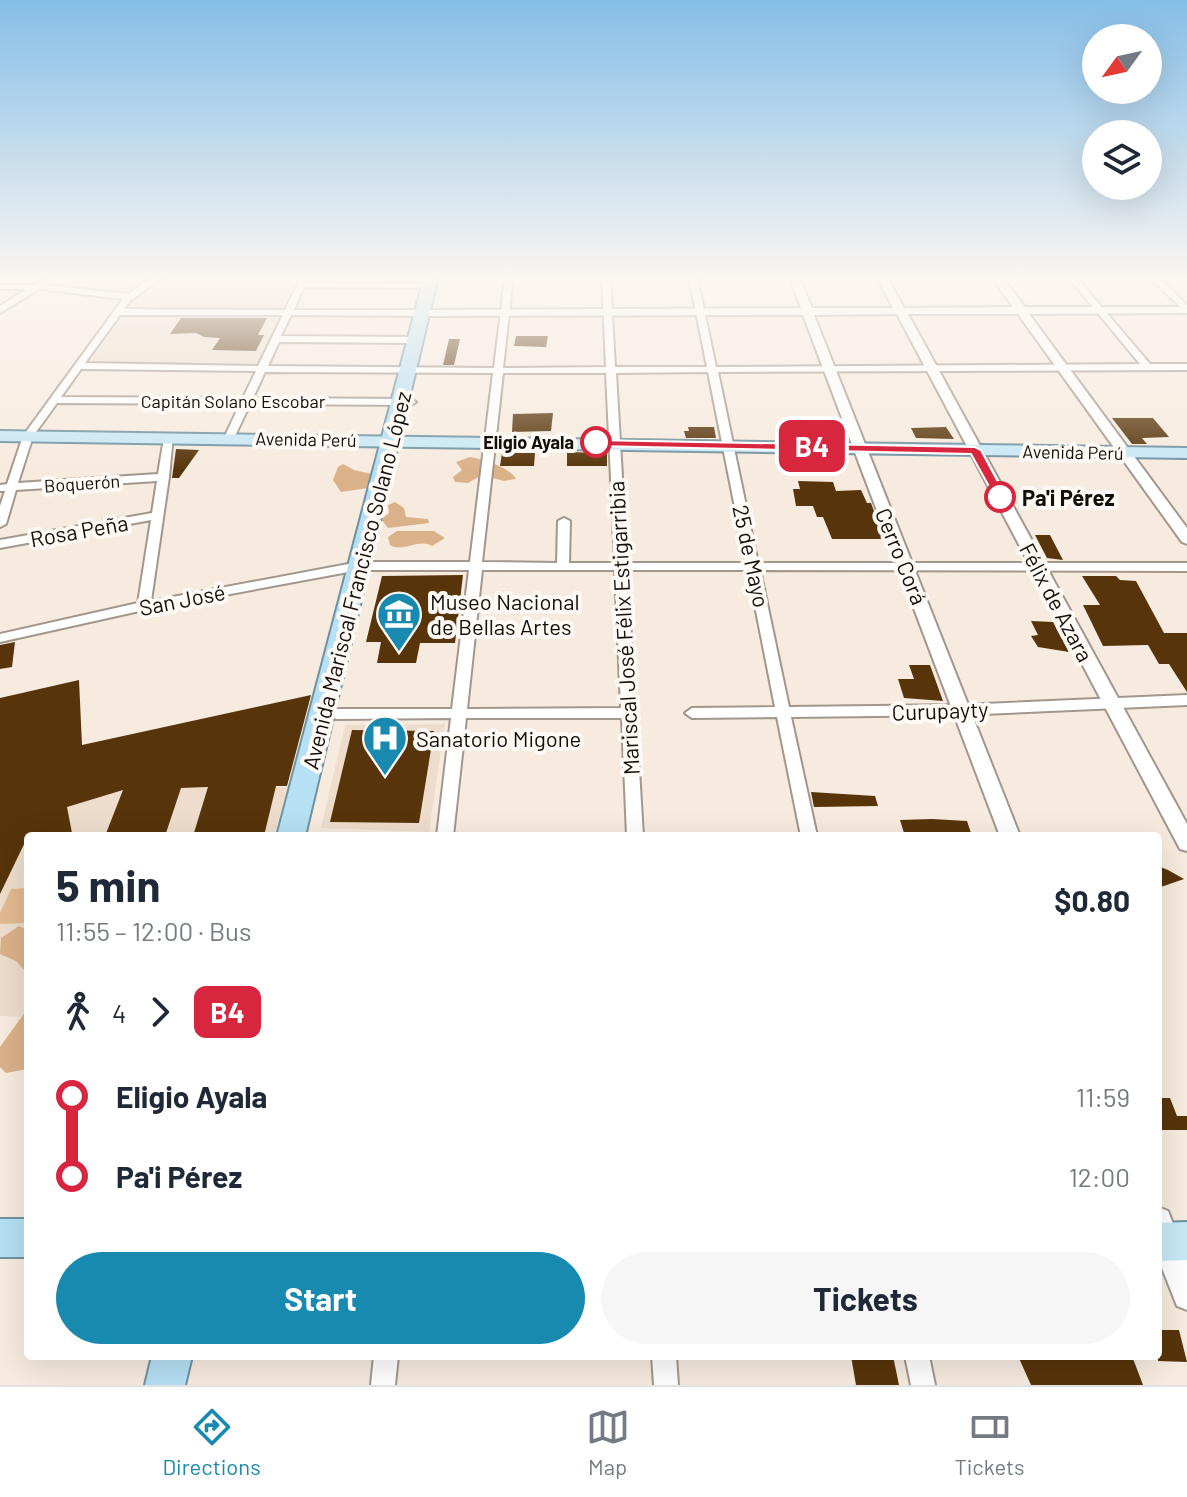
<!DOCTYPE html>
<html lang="en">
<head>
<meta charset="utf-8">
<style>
  :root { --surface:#fff; --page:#f6f6f7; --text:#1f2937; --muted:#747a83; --line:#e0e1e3; --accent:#198aaf }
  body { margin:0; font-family:Barlow,sans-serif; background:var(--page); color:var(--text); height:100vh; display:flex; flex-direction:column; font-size:30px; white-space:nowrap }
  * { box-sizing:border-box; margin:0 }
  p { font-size:26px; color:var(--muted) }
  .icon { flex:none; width:44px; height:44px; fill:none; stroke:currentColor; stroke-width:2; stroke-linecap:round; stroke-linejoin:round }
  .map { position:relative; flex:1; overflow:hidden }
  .drawer { position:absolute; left:24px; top:832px; width:1138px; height:528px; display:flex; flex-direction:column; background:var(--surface); border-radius:8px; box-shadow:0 8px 32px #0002 }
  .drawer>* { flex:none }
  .badge { padding:0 16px; border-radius:12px; font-size:28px; line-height:52px }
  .needle { width:52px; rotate:237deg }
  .controls { position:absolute; left:1082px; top:24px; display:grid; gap:16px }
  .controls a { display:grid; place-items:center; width:80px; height:80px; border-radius:50%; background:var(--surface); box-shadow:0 8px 32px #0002; font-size:40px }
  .map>.badge { position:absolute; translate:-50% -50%; box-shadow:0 0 0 4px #fff }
  .legs { display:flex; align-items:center; gap:12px; height:88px; padding:0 32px; font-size:26px }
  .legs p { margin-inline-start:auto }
  .headline { display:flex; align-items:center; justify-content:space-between; height:136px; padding:0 32px }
  h1 { font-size:44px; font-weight:700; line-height:60px }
  .cta { display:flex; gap:16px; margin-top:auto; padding:16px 32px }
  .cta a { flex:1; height:92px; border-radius:48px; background:var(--accent); color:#fff; font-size:32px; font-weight:700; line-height:92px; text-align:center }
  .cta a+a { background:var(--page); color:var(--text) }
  ul { padding:0 32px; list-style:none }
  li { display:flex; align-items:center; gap:28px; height:80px; font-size:30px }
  li i { display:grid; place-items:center; width:12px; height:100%; margin:0 10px; background:currentColor }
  li i::after { content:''; width:20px; height:20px; margin:-10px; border:6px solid; border-radius:50%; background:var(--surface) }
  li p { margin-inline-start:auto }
  li:first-child i { background:linear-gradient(#0000 50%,currentColor 0) }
  li:last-child i { background:linear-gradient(currentColor 50%,#0000 0) }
  .menu { display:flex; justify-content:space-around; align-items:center; height:112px; border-top:2px solid var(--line); background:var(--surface); font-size:22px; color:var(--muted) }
  .menu a { display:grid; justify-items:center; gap:4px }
  .menu .active { color:var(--accent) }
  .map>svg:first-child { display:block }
  .built { fill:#edc }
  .green { fill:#e2b991 }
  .forest { fill:#dbb189 }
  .building { fill:#57340a }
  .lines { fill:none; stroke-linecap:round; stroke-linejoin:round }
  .minor-casing { stroke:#a2978d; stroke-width:4 }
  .tertiary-casing { stroke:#a2978d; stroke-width:4 }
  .primary-casing { stroke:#7092a0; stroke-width:4 }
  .trunk-casing { stroke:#7092a0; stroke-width:4 }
  .minor { fill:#fff; fill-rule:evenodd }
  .tertiary { fill:#fff; fill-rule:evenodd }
  .primary { fill:#c8e8f6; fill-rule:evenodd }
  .trunk { fill:#b6e0f3; fill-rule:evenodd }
  .line-1 { fill:#d7263d; stroke:#fff; stroke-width:2 }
  .stop-1-dot { fill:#fff; stroke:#d7263d; stroke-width:4 }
  .labels { text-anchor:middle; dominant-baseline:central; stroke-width:8; stroke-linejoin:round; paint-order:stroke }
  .far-street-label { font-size:18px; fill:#120e0a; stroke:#fef9f5 }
  .far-stop-label { font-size:18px; font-weight:bold; fill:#120e0a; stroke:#fef9f5; text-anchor:end }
  .stop-label { font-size:22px; font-weight:bold; fill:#120e0a; stroke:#fef9f5; text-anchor:start }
  .street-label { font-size:22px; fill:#120e0a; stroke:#fef9f5 }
  .poi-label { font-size:22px; fill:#120e0a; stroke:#fef9f5; text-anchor:start }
</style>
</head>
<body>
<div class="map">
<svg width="1187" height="1385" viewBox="0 0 1187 1385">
  <rect width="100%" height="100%" fill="#f7ebdf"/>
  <g class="built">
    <path d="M64,277H148L128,292L143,294L166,277H297L283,308L210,309L206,315L280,316L257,364L90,362L123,316H202L206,309L129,308L142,294L53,284Z"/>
    <path d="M445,724L429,832L321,828L345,725Z"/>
    <path d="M288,787L274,836H28V1017L0,1016V827L128,788Z"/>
  </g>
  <path class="green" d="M28,888V923L0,924V913L11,889Z"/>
  <g class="forest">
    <path d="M470,457C483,459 511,468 516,479L504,481L482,475L468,483L455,482L453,477L462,470L456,462Z"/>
    <path d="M343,464L354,470L376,475L375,487L341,492L333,480L338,467Z"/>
    <path d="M395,502L404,508L406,517L428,519L429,523L388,528L381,519L389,513L388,505Z"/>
    <path d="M397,531H434L445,538L432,546C418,538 404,553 390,545L388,537Z"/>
    <path d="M19,926L28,930V974L16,961L0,954L1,938Z"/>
    <path d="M28,1008V1069L6,1073L0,1067V1047Z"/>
  </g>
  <g class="building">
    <path d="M181,318H267L258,335H264L256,351L212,350L220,338L204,337L196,333L170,334Z"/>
    <path d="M516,336H548L546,347L514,346Z"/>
    <path d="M449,339H460L454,365H443Z"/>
    <path d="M553,413L551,431L512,432L513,414Z"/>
    <path d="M1112,418H1153L1169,437L1142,438L1147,444H1132Z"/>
    <path d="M688,427H714L716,438H686L684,431H689Z"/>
    <path d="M946,427L954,439L916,438L911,428Z"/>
    <path d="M176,449L199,450L179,478H172Z"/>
    <path d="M567,452L607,453V466H567Z"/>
    <path d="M502,453H535L534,466H500Z"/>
    <path d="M798,481L833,482L836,491L861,490L867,503H871L884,539H832L823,517H817L813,506H796L793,489H800Z"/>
    <path d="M1035,535H1050L1063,560L1047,558Z"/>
    <path d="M463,575L455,643H420L416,663H377L381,642H366L382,576Z"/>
    <path d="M1082,576H1116L1120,580L1136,581L1164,633H1187V692L1169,664H1159L1148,645L1103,646L1083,605H1100Z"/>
    <path d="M1031,621L1053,622L1069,652L1038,647L1031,636L1038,635Z"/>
    <path d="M15,642L12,667L0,669V645Z"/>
    <path d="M909,665H930L943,701L904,698L898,679H914Z"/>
    <path d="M79,680L82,745L311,695L287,786H276L264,836H193L208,787L181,788L165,836H105L123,790L67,807L72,833L62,836H28L0,894V698Z"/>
    <path d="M352,730L434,731L419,823L330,822Z"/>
    <path d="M811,792L875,796L878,806L814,807Z"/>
    <path d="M932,819L967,821L972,836L904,833L900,820Z"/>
    <path d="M1158,866L1168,870L1184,879L1158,888Z"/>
    <path d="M1158,1098H1170L1177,1116H1187V1130H1158Z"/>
    <path d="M1158,1330H1179L1187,1362L1158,1361Z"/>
    <path d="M851,1356H893L899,1385H856Z"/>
    <path d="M1018,1356H1132L1143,1385H1031Z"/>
  </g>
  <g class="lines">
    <g class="minor-casing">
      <g id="minor">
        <path d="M47,277H57L46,285L128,294L153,277H162L130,301L124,309L285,310L301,277H309L306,283L429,284L433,286L429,288L304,287L294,310H433L437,313L433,316L291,315L281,336L416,337L421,340L416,343L279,342L268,366L494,368L505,277H513L503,368L606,367L602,277H610L615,367H707L689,277H697L716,367L1140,364L1068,277H1076L1150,364H1187V370L718,372L758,563H1187V571L760,570L789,707L961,705L1187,695V705L961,715L791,717L817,836H801L777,717L692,718L685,713L692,708L775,707L748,570H627L643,836H627L622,718H466L453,836H437L451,718L336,719L329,714L336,709H452L469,570H359L144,610L0,642V634L138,603L151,520L0,548V540L152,513L157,481L16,490L6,524L0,527V506L5,491H0V485L7,484L23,436L123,299L39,289L0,313V306L27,289H0V285H35ZM120,315H283L258,366L85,363ZM81,369L256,371L243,398L61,397ZM265,372L493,373L470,562H359L151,601L169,477L173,436H165L164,438L158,474L18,483L33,436L57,403L240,404L224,438L229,441L234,438L250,404L411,405L416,402L411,399L253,398ZM708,372L746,563H627L616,373ZM503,373H606L615,563H569L570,521L564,518L558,521L557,563L482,562ZM482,570H615L621,708L467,709Z"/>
        <path d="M1149,277H1158L1187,305V313Z"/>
        <path d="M374,1356H398L395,1385H371Z"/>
        <path d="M652,1356H676L678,1385H654Z"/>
        <path d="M905,1356H929L935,1385H911Z"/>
      </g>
    </g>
    <g class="tertiary-casing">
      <g id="tertiary">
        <path d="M789,277H799L812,308H893L877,277H887L904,308L1013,307L992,277H1002L1025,307H1187V313L1029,314L1187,528V544L1182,542L1018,314H908L1187,824V851L1180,849L897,314L814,315L1020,836H1000L803,315L433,316L427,313L433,310L801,308Z"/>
        <path d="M1158,1207L1168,1211L1187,1259V1310L1177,1306L1158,1258Z"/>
      </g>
    </g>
    <g class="primary-casing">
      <g id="primary">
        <path d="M0,431L1187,448V458L0,441Z"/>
        <path d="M1187,1222V1260L1158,1261V1223Z"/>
      </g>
    </g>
    <g class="trunk-casing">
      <g id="trunk">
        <path d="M424,277H438L305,836H277Z"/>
        <rect x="0" y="1219" width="28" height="38"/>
        <path d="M152,1356H192L185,1385H145Z"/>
      </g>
    </g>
    <use href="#minor" class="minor"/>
    <use href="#tertiary" class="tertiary"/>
    <use href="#primary" class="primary"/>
    <use href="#trunk" class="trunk"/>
  </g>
  <linearGradient id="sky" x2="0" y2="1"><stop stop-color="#85bee8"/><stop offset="0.59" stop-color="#fbf6f1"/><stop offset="1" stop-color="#fbf6f1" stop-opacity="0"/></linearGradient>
  <rect width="1187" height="471" fill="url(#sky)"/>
  <path class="line-1" d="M591,440L975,447L981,450L1006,497L996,499L971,454L596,446L591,445Z"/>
  <defs>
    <g id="museum-pin" transform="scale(2.3)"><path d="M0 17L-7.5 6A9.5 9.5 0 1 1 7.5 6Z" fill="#198aaf" stroke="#fef9f5"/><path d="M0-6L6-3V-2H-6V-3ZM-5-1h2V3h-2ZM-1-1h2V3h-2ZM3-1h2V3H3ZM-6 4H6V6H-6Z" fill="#fff"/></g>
    <g id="hospital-pin" transform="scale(2.3)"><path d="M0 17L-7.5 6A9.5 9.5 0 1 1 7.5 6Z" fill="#198aaf" stroke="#fef9f5"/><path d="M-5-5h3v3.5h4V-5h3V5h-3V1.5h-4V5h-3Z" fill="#fff"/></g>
  </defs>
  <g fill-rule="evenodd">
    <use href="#museum-pin" x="399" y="614"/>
    <use href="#hospital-pin" x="385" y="738"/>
  </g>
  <g class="stop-1-dot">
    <circle cx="596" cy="442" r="14"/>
    <circle cx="1000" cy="497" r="14"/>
  </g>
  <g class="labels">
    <g class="far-street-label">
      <text x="233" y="401">Capitán Solano Escobar</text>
      <text transform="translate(306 439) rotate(1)">Avenida Perú</text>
      <text transform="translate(1073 452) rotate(1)">Avenida Perú</text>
      <text transform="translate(82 483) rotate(-4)">Boquerón</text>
    </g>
    <g class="far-stop-label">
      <text x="574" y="442">Eligio Ayala</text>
    </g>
    <g class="stop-label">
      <text x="1022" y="497">Pa'i Pérez</text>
    </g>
    <g class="street-label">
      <text transform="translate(79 530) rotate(-10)">Rosa Peña</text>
      <text transform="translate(752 556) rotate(78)">25 de Mayo</text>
      <text transform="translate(902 556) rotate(68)">Cerro Corá</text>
      <text transform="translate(356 580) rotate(-76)">Avenida Mariscal Francisco Solano López</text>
      <text transform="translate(182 599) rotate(-11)">San José</text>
      <text transform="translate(1057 602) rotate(62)">Félix de Azara</text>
      <text transform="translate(623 628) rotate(-93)">Mariscal José Félix Estigarribia</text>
      <text transform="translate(940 710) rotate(-2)">Curupayty</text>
    </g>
    <g class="poi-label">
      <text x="430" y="601">Museo Nacional<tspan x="430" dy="25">de Bellas Artes</tspan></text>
      <text x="416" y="738">Sanatorio Migone</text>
    </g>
  </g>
</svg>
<div class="controls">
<a><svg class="needle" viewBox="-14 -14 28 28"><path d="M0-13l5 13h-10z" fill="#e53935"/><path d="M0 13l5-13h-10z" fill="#747a83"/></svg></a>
<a><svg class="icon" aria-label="layers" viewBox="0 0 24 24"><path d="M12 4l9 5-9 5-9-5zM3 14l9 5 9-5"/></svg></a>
</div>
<b class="badge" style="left:812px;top:446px;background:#d7263d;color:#fff">B4</b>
<section class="drawer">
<div class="headline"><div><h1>5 min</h1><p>11:55 – 12:00 · Bus</p></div><b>$0.80</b></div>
<div class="legs"><svg class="icon" aria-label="walk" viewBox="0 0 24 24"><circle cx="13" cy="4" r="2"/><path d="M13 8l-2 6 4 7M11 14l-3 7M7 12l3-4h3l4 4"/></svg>4<svg class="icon" aria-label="forward" viewBox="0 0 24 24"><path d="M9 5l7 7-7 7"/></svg><b class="badge" style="background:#d7263d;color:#fff">B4</b></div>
<ul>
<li><i style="color:#d7263d"></i><b>Eligio Ayala</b><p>11:59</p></li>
<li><i style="color:#d7263d"></i><b>Pa'i Pérez</b><p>12:00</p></li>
</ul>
<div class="cta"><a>Start</a><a>Tickets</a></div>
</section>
</div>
<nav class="menu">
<a class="active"><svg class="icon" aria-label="directions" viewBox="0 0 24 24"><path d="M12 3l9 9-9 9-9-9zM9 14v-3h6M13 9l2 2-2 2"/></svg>Directions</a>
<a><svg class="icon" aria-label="map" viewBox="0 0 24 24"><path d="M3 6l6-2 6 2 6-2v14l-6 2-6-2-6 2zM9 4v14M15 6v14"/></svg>Map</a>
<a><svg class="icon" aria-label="tickets" viewBox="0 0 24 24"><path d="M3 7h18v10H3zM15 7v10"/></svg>Tickets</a>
</nav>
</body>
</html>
